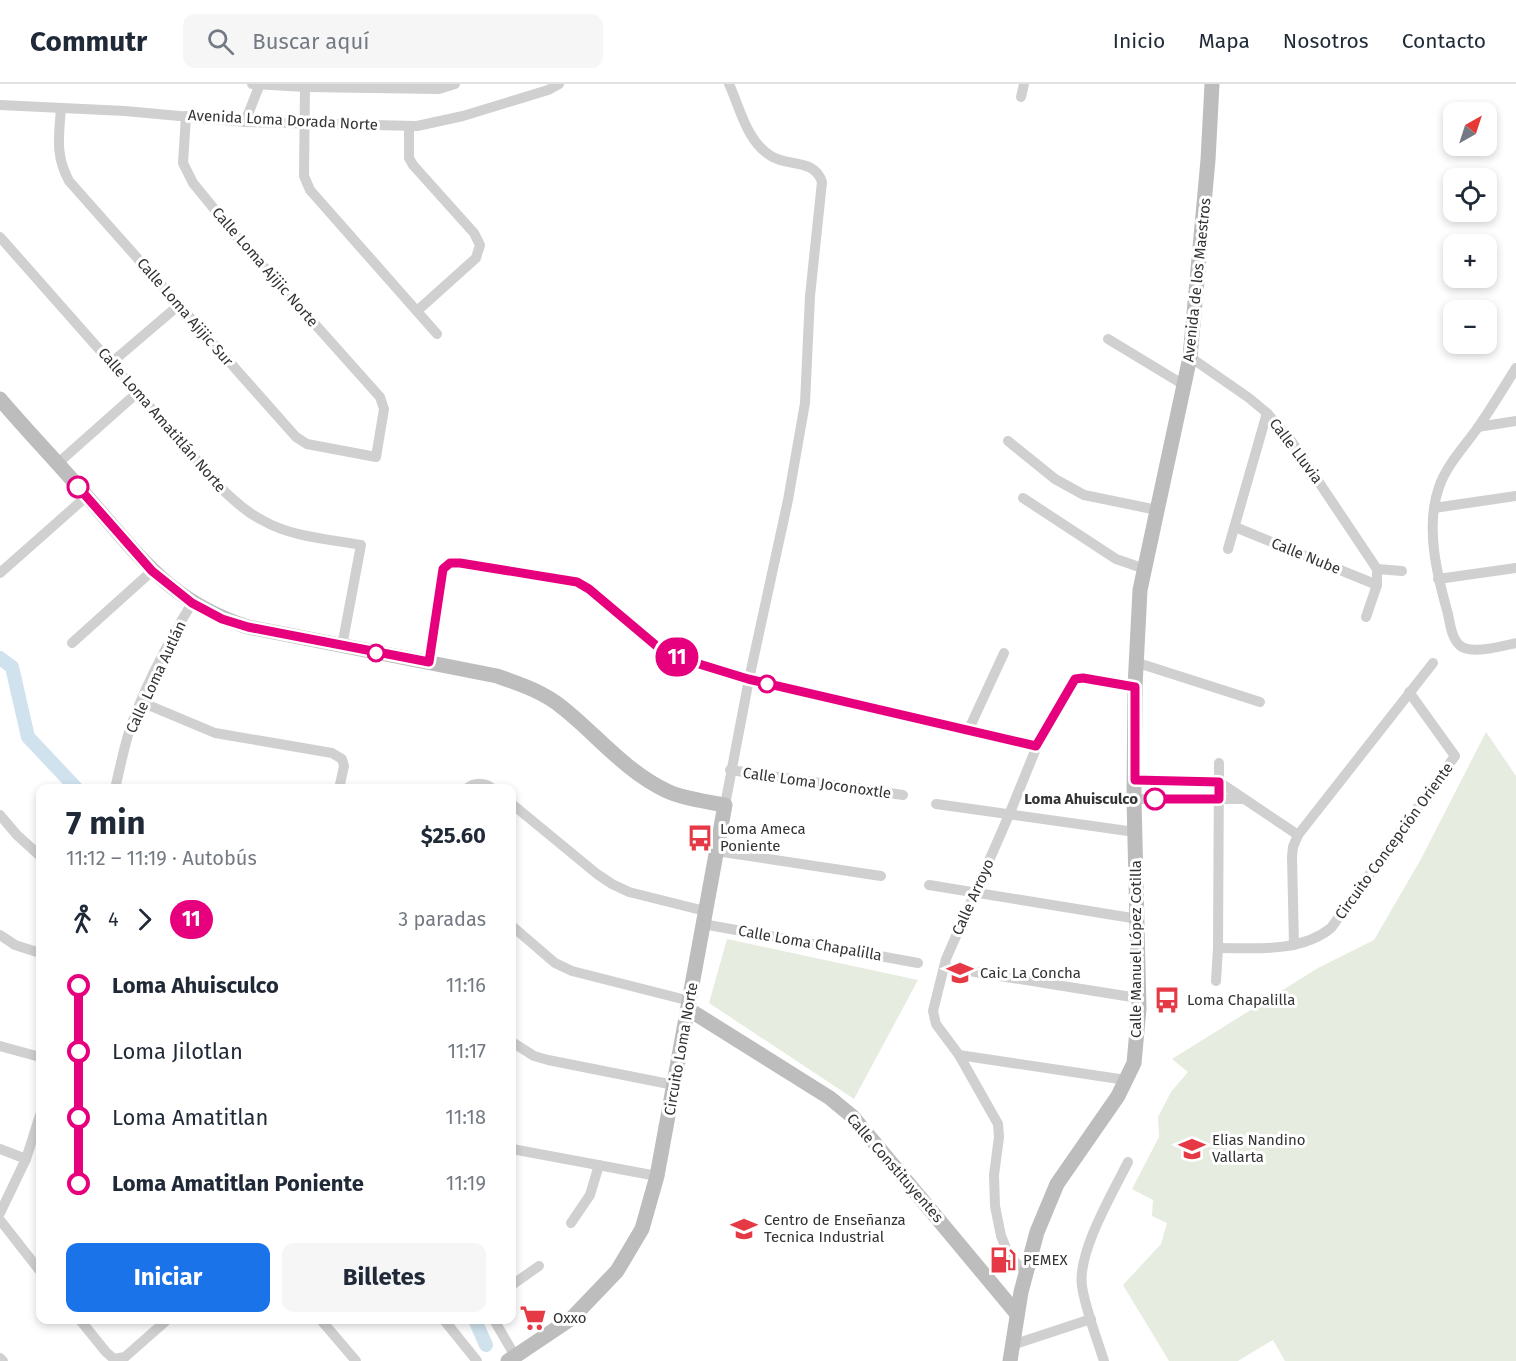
<!DOCTYPE html>
<html lang="es">
<head>
<meta charset="utf-8">
<style>
  :root { --surface:#fff; --page:#f6f6f7; --text:#1f2937; --muted:#747a83; --line:#e0e1e3; --accent:#1a73e8 }
  body { margin:0; font-family:"Fira Sans",sans-serif; background:var(--page); color:var(--text); height:100vh; display:flex; flex-direction:column; font-size:22px; white-space:nowrap }
  * { box-sizing:border-box; margin:0 }
  p { font-size:20px; color:var(--muted) }
  .icon { flex:none; width:33px; height:33px; fill:none; stroke:currentColor; stroke-width:2; stroke-linecap:round; stroke-linejoin:round }
  .map { position:relative; flex:1; overflow:hidden }
  .details { position:absolute; left:36px; top:700px; width:480px; height:540px; display:flex; flex-direction:column; background:var(--surface); border-radius:12px; box-shadow:0 3px 9px #0003 }
  .details>* { flex:none }
  .badge { padding:0 12px; border-radius:20px; font-size:21px; line-height:39px }
  .needle { width:39px; rotate:39deg }
  .fabs { position:absolute; left:1443px; top:18px; display:grid; gap:12px }
  .fabs a { display:grid; place-items:center; width:54px; height:54px; border-radius:12px; background:var(--surface); box-shadow:0 3px 9px #0003; font-size:30px }
  .map>.badge { position:absolute; translate:-50% -50%; box-shadow:0 0 0 3px #fff }
  .legs { display:flex; align-items:center; gap:9px; height:66px; padding:0 30px; font-size:20px }
  .legs p { margin-inline-start:auto }
  .summary { display:flex; align-items:center; justify-content:space-between; height:102px; padding:0 30px }
  h1 { font-size:33px; font-weight:700; line-height:45px }
  .action { display:flex; gap:12px; margin-top:auto; padding:12px 30px }
  .action a { flex:1; height:69px; border-radius:12px; background:var(--accent); color:#fff; font-size:24px; font-weight:700; line-height:69px; text-align:center }
  .action a+a { background:var(--page); color:var(--text) }
  ul { padding:0 30px; list-style:none }
  li { display:flex; align-items:center; gap:21px; height:66px; font-size:22px }
  li i { display:grid; place-items:center; width:9px; height:100%; margin:0 8px; background:currentColor }
  li i::after { content:''; width:15px; height:15px; margin:-8px; border:4px solid; border-radius:50%; background:var(--surface) }
  li p { margin-inline-start:auto }
  li:first-child i { background:linear-gradient(#0000 50%,currentColor 0) }
  li:last-child i { background:linear-gradient(currentColor 50%,#0000 0) }
  header { display:flex; align-items:center; gap:36px; box-sizing:border-box; height:84px; padding:0 30px; background:var(--surface); border-bottom:2px solid var(--line) }
  header strong { font-size:28px }
  nav { display:flex; gap:33px; margin-inline-start:auto; font-size:21px }
  .search { width:420px; height:54px; background:var(--page); display:flex; align-items:center; gap:15px; box-sizing:border-box; padding:0 21px; border-radius:12px; color:var(--muted); font-size:22px }
  .map>svg:first-child { display:block }
  .green { fill:#e6ecdf }
  .lines { fill:none; stroke-linecap:round; stroke-linejoin:round }
  .canal { stroke:#cfe2ee; stroke-width:14 }
  .street { stroke:#d0d0d0; stroke-width:10 }
  .secondary { stroke:#bdbdbd; stroke-width:15 }
  .line-1-casing { stroke:#fff; stroke-width:14 }
  .line-1 { stroke:#e6007e; stroke-width:9 }
  .stop-1-dot { fill:#fff; stroke:#e6007e; stroke-width:3 }
  .labels { text-anchor:middle; dominant-baseline:central; stroke-width:6; stroke-linejoin:round; paint-order:stroke }
  .street-label { font-size:15px; fill:#333; stroke:#fff }
  .stop-label { font-size:15px; font-weight:bold; fill:#333; stroke:#fff; text-anchor:end }
  .poi-label { font-size:15px; fill:#333; stroke:#fff; text-anchor:start }
</style>
</head>
<body>
<header>
<strong>Commutr</strong>
<div class="search"><svg class="icon" aria-label="search" viewBox="0 0 24 24"><circle cx="10" cy="10" r="6"/><path d="M15 15l6 6"/></svg>Buscar aquí</div>
<nav><a>Inicio</a><a>Mapa</a><a>Nosotros</a><a>Contacto</a></nav>
</header>
<div class="map">
<svg width="1516" height="1277" viewBox="0 0 1516 1277">
  <rect width="100%" height="100%" fill="#fff"/>
  <g class="green">
    <path d="M1486,648L1516,692V1277H1285L1273,1256L1238,1277H1169L1123,1201L1161,1160L1167,1139L1152,1132L1153,1116L1132,1105L1159,1053L1158,1033L1171,1008L1188,988L1172,975L1318,884L1374,856L1421,775Z"/>
    <path d="M727,855L918,896L854,1015L709,919Z"/>
  </g>
  <g class="lines">
    <g class="canal">
      <path d="M0,574L12,583L28,653L77,705"/>
      <path d="M475,1236L486,1261"/>
    </g>
    <g class="street">
      <path d="M252,0L305,3L439,5L455,0"/>
      <path d="M305,3L304,92L310,106L437,250"/>
      <path d="M1021,13L1024,0"/>
      <path d="M0,21L125,27L245,38L417,42L463,32L548,6L559,0"/>
      <path d="M61,24C59,52 55,71 69,97L296,353L307,360L376,373L384,325L380,313L238,154L193,99L183,79L186,32"/>
      <path d="M245,38L260,0"/>
      <path d="M409,42V74L413,81L474,149L480,161L476,174L417,227"/>
      <path d="M0,153L225,408C237,419 248,429 262,436C291,453 328,455 361,461L342,562"/>
      <path d="M1108,255L1184,301"/>
      <path d="M1190,273L1249,314L1267,329L1290,355L1377,485"/>
      <path d="M111,279L179,221"/>
      <path d="M1516,284C1504,303 1492,323 1479,342C1465,362 1447,380 1439,403C1425,443 1437,491 1448,530C1450,540 1452,557 1462,563C1474,570 1503,562 1516,559"/>
      <path d="M1478,343L1516,337"/>
      <path d="M1008,357L1055,395L1084,411L1157,426"/>
      <path d="M57,380L137,309"/>
      <path d="M1023,414L1116,475L1145,485"/>
      <path d="M1434,424L1516,412"/>
      <path d="M1235,443L1377,501"/>
      <path d="M1228,465L1267,329"/>
      <path d="M1377,485L1402,487"/>
      <path d="M0,489L87,412"/>
      <path d="M1438,495L1516,484"/>
      <path d="M1366,533L1377,501V485"/>
      <path d="M72,559L152,487"/>
      <path d="M429,578L443,485L450,479H460L577,498L589,505L659,564L673,572L749,595L1037,662"/>
      <path d="M1135,578L1260,618"/>
      <path d="M141,618L215,649L332,669L342,675L344,682L339,705"/>
      <path d="M968,647L1004,569"/>
      <path d="M730,686L903,711"/>
      <path d="M1135,696L1219,698L1298,751"/>
      <path d="M115,705C119,687 123,669 128,651C143,605 167,560 192,519"/>
      <path d="M466,705C474,698 485,698 493,705"/>
      <path d="M1134,715H1244"/>
      <path d="M512,720L597,790L612,800L629,808L705,827"/>
      <path d="M936,720L1135,748"/>
      <path d="M725,721L749,595L788,416L805,319L810,212L822,98C814,74 788,83 771,72C747,58 740,24 729,0"/>
      <path d="M0,731L17,751L40,772"/>
      <path d="M716,767L881,792"/>
      <path d="M929,801L1138,835"/>
      <path d="M703,840L918,879"/>
      <path d="M512,842L555,879L572,887L690,917"/>
      <path d="M0,851L15,861L40,869"/>
      <path d="M1294,861L1292,773L1293,763L1298,751L1433,579"/>
      <path d="M1218,864C1255,864 1300,869 1331,844L1455,672L1409,608"/>
      <path d="M944,883L1138,914"/>
      <path d="M1216,897L1218,864L1219,679"/>
      <path d="M512,958L534,972L548,976L674,1001"/>
      <path d="M0,962L40,973"/>
      <path d="M959,971L1126,996"/>
      <path d="M0,1065L26,1075"/>
      <path d="M512,1065L657,1092"/>
      <path d="M0,1129L26,1075L40,1031"/>
      <path d="M0,1136L40,1187"/>
      <path d="M571,1139L590,1111L599,1081"/>
      <path d="M1027,1187L1016,1179L1008,1169L1001,1152L995,1122L994,1091L999,1053L998,1040L959,971L936,940L933,927L946,875L1009,731L1037,662L1070,600L1075,595L1083,594L1135,603"/>
      <path d="M512,1201L539,1182"/>
      <path d="M80,1236L106,1268L114,1275L125,1273L167,1236"/>
      <path d="M321,1236L356,1277"/>
      <path d="M444,1236L477,1277"/>
      <path d="M494,1236L515,1272"/>
      <path d="M1012,1261L1091,1235"/>
      <path d="M0,1274L3,1277"/>
      <path d="M1104,1277C1097,1255 1085,1224 1082,1202C1077,1169 1113,1108 1128,1078"/>
    </g>
    <g class="secondary">
      <path d="M0,315C29,349 60,381 89,415C140,473 170,518 248,543L497,592C520,600 544,608 563,624C598,652 625,687 667,707C683,715 706,717 725,721L657,1092L642,1145L617,1187L572,1234L508,1277"/>
      <path d="M688,925L830,1014L853,1033L1017,1230"/>
      <path d="M1010,1277L1021,1208L1037,1148L1057,1100L1118,1012L1134,979L1139,925L1134,715L1135,603L1140,506L1190,273L1208,76L1212,0"/>
    </g>
  </g>
  <g class="lines">
    <g class="line-1-casing">
      <path id="line-1" d="M78,403L152,487L192,519L222,535L248,543L429,578L443,485L450,479H460L577,498L589,505L659,564L673,572L748,595L1036,662L1075,595L1083,594L1135,603V696L1219,698V715H1155"/>
    </g>
    <use href="#line-1" class="line-1"/>
  </g>
  <defs>
    <g id="bus-bare" transform="scale(2.07)"><path d="M-5-6H5V4H4V6H2V4H-2V6H-4V4H-5ZM-3.5-4V0h7V-4ZM-3.5 1.2v1.5H-2V1.2ZM2 1.2v1.5H3.5V1.2Z" fill="#e63946" stroke="#fff" stroke-width="2.5" paint-order="stroke"/></g>
    <g id="school-bare" transform="scale(2.07)"><path d="M0-5L7-2L0 1L-7-2ZM-4 1L0 2.5L4 1V4Q0 6-4 4Z" fill="#e63946" stroke="#fff" stroke-width="2.5" paint-order="stroke"/></g>
    <g id="university-bare" transform="scale(2.07)"><path d="M0-5L7-2L0 1L-7-2ZM-4 1L0 2.5L4 1V4Q0 6-4 4Z" fill="#e63946" stroke="#fff" stroke-width="2.5" paint-order="stroke"/></g>
    <g id="fuel-bare" transform="scale(2.07)"><path d="M-5.5-6h7V0h2V4h1.3V-2.5L3-4.5l.8-.8L6-3V5H2.5V1h-1V6h-7ZM-4.2-4.7v3.2H.2V-4.7Z" fill="#e63946" stroke="#fff" stroke-width="2.5" paint-order="stroke"/></g>
    <g id="supermarket-bare" transform="scale(2.07)"><path d="M-6-5.5h2.5l.6 2H6L4.5 2H-2.5L-4.4-4H-6ZM-1.5 3.2a1.3 1.3 0 1 0 .1 0ZM3 3.2a1.3 1.3 0 1 0 .1 0Z" fill="#e63946" stroke="#fff" stroke-width="2.5" paint-order="stroke"/></g>
  </defs>
  <g fill-rule="evenodd">
    <use href="#bus-bare" x="700" y="754"/>
    <use href="#school-bare" x="960" y="889"/>
    <use href="#bus-bare" x="1167" y="916"/>
    <use href="#school-bare" x="1192" y="1065"/>
    <use href="#university-bare" x="744" y="1145"/>
    <use href="#fuel-bare" x="1003" y="1176"/>
    <use href="#supermarket-bare" x="533" y="1234"/>
  </g>
  <g class="stop-1-dot">
    <circle cx="78" cy="403" r="10"/>
    <circle cx="376" cy="569" r="8"/>
    <circle cx="767" cy="600" r="8"/>
    <circle cx="1155" cy="715" r="10"/>
  </g>
  <g class="labels">
    <g class="street-label">
      <text transform="translate(283 36) rotate(3)">Avenida Loma Dorada Norte</text>
      <text transform="translate(265 183) rotate(49)">Calle Loma Ajijic Norte</text>
      <text transform="translate(1197 196) rotate(-84)">Avenida de los Maestros</text>
      <text transform="translate(185 228) rotate(49)">Calle Loma Ajijic Sur</text>
      <text transform="translate(162 336) rotate(49)">Calle Loma Amatitlán Norte</text>
      <text transform="translate(1296 367) rotate(53)">Calle Lluvia</text>
      <text transform="translate(1306 472) rotate(22)">Calle Nube</text>
      <text transform="translate(156 593) rotate(-65)">Calle Loma Autlán</text>
      <text transform="translate(817 699) rotate(8)">Calle Loma Joconoxtle</text>
      <text transform="translate(1394 757) rotate(-54)">Circuito Concepción Oriente</text>
      <text transform="translate(973 813) rotate(-66)">Calle Arroyo</text>
      <text transform="translate(810 859) rotate(10)">Calle Loma Chapalilla</text>
      <text transform="translate(1136 865) rotate(-90)">Calle Manuel López Cotilla</text>
      <text transform="translate(681 965) rotate(-80)">Circuito Loma Norte</text>
      <text transform="translate(895 1084) rotate(49)">Calle Constituyentes</text>
    </g>
    <g class="stop-label">
      <text x="1138" y="715">Loma Ahuisculco</text>
    </g>
    <g class="poi-label">
      <text x="720" y="745">Loma Ameca<tspan x="720" dy="17">Poniente</tspan></text>
      <text x="980" y="889">Caic La Concha</text>
      <text x="1187" y="916">Loma Chapalilla</text>
      <text x="1212" y="1056">Elias Nandino<tspan x="1212" dy="17">Vallarta</tspan></text>
      <text x="764" y="1136">Centro de Enseñanza<tspan x="764" dy="17">Tecnica Industrial</tspan></text>
      <text x="1023" y="1176">PEMEX</text>
      <text x="553" y="1234">Oxxo</text>
    </g>
  </g>
</svg>
<div class="fabs">
<a><svg class="needle" viewBox="-14 -14 28 28"><path d="M0-13l5 13h-10z" fill="#e53935"/><path d="M0 13l5-13h-10z" fill="#747a83"/></svg></a>
<a><svg class="icon" aria-label="locate" viewBox="0 0 24 24"><circle cx="12" cy="12" r="6"/><path d="M12 2v4M12 18v4M2 12h4M18 12h4"/></svg></a>
<a>+</a>
<a>−</a>
</div>
<b class="badge" style="left:677px;top:573px;background:#e6007e;color:#fff">11</b>
<section class="details">
<div class="summary"><div><h1>7 min</h1><p>11:12 – 11:19 · Autobús</p></div><b>$25.60</b></div>
<div class="legs"><svg class="icon" aria-label="walk" viewBox="0 0 24 24"><circle cx="13" cy="4" r="2"/><path d="M13 8l-2 6 4 7M11 14l-3 7M7 12l3-4h3l4 4"/></svg>4<svg class="icon" aria-label="forward" viewBox="0 0 24 24"><path d="M9 5l7 7-7 7"/></svg><b class="badge" style="background:#e6007e;color:#fff">11</b><p>3 paradas</p></div>
<ul>
<li><i style="color:#e6007e"></i><b>Loma Ahuisculco</b><p>11:16</p></li>
<li><i style="color:#e6007e"></i><span>Loma Jilotlan</span><p>11:17</p></li>
<li><i style="color:#e6007e"></i><span>Loma Amatitlan</span><p>11:18</p></li>
<li><i style="color:#e6007e"></i><b>Loma Amatitlan Poniente</b><p>11:19</p></li>
</ul>
<div class="action"><a>Iniciar</a><a>Billetes</a></div>
</section>
</div>
</body>
</html>
